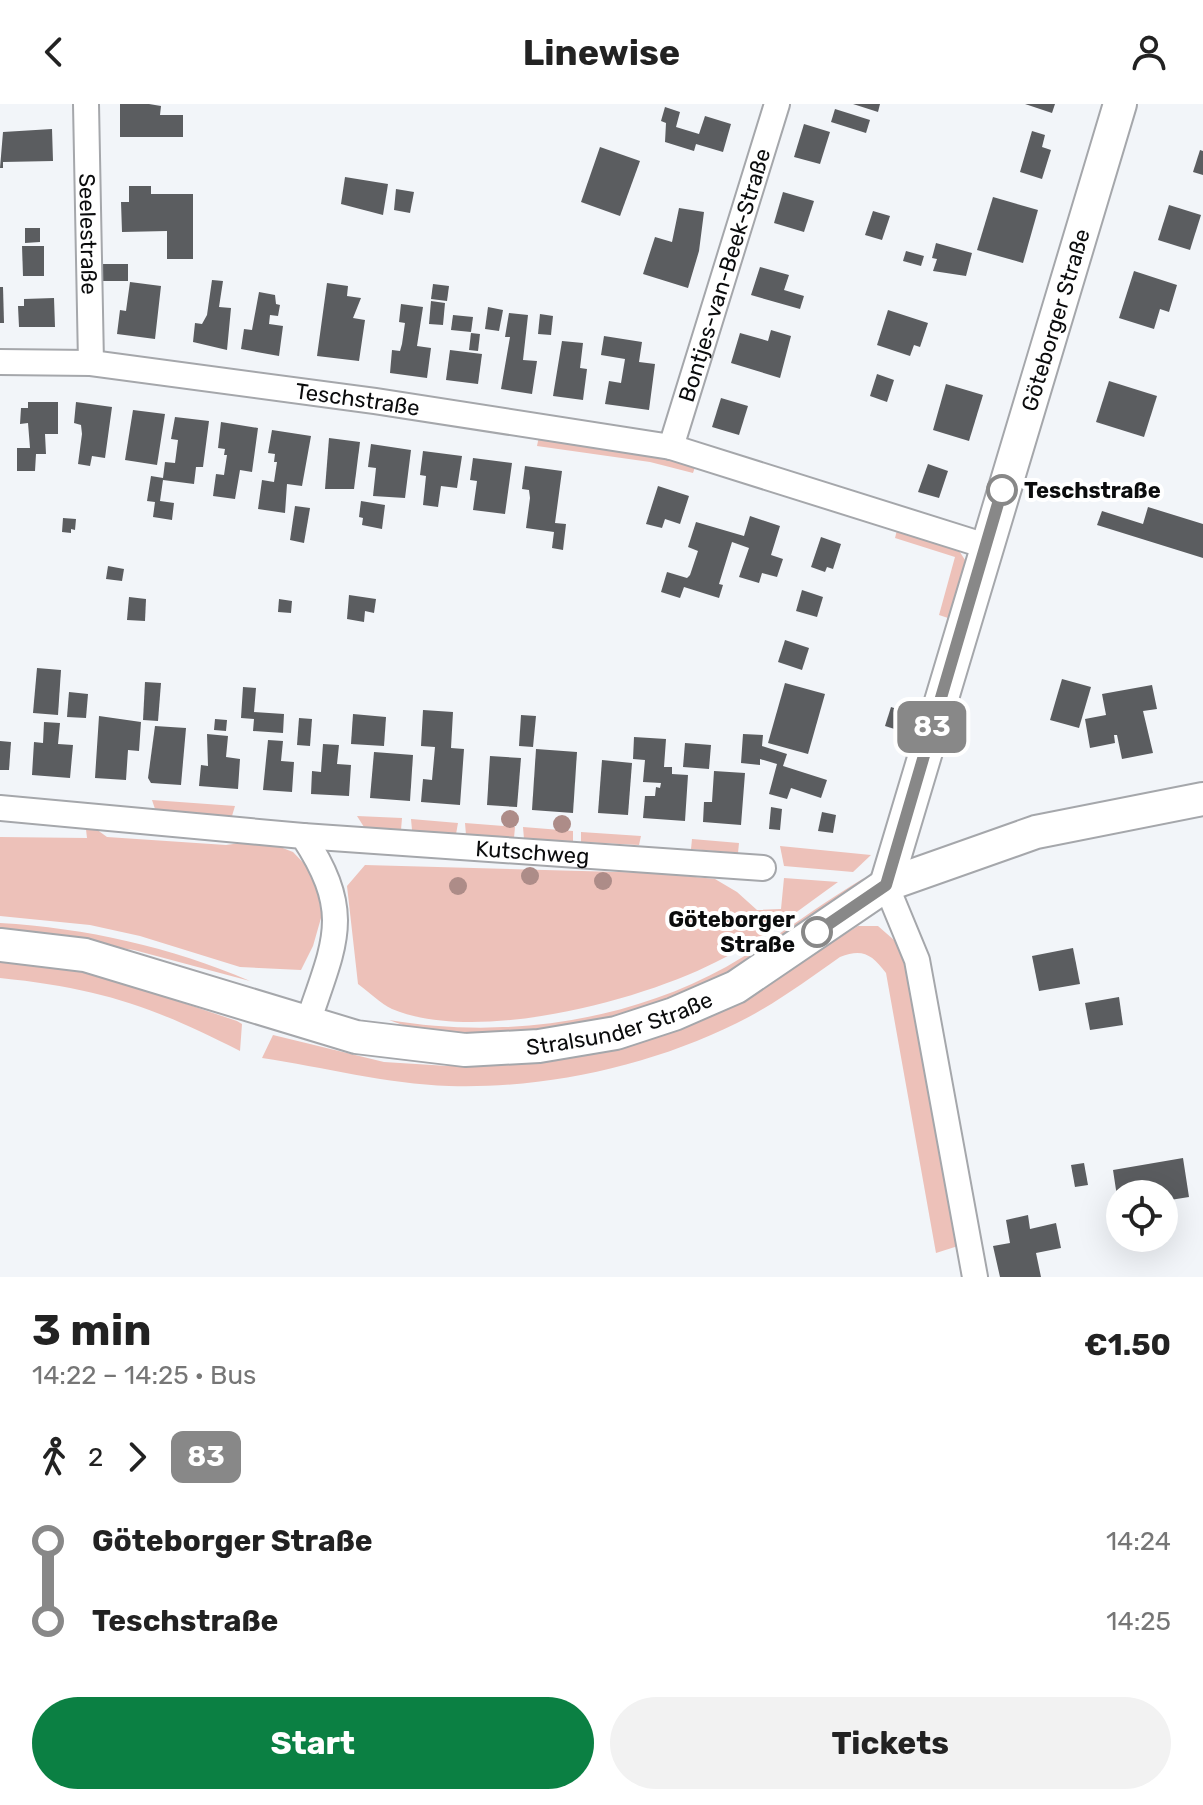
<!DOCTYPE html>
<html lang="en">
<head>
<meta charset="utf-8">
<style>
  :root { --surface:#fff; --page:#f2f2f2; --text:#222; --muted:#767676; --accent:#0b8043 }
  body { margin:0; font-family:Rubik,sans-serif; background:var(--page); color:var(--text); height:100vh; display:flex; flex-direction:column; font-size:30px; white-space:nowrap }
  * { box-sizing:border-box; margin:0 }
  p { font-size:26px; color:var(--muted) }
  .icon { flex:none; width:44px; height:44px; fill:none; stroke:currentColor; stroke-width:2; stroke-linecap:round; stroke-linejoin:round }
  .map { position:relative; height:1173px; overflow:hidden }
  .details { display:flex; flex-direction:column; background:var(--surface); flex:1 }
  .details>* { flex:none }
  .badge { padding:0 16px; border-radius:12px; font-size:28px; line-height:52px }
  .controls { position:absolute; left:1106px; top:1076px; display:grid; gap:16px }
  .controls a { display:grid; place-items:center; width:72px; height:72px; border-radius:50%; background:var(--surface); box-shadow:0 8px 32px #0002; font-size:40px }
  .map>.badge { position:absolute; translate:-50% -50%; box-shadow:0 0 0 4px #fff }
  .legs { display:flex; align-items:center; gap:12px; height:88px; padding:0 32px; font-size:26px }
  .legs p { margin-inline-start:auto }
  .summary { display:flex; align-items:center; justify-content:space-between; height:136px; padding:0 32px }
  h1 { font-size:44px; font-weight:700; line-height:60px }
  .action { display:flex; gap:16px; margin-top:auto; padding:16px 32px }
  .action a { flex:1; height:92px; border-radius:48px; background:var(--accent); color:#fff; font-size:32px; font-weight:700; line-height:92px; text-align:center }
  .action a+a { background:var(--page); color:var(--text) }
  ul { padding:0 32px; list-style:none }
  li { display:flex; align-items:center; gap:28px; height:80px; font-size:30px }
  li i { display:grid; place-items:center; width:12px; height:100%; margin:0 10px; background:currentColor }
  li i::after { content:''; width:20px; height:20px; margin:-10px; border:6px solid; border-radius:50%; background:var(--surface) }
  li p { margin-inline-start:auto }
  li:first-child i { background:linear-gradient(#0000 50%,currentColor 0) }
  li:last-child i { background:linear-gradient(currentColor 50%,#0000 0) }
  header { display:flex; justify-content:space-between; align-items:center; height:104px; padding:0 32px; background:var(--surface); font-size:36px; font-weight:700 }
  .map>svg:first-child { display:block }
  .green { fill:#edc1b9 }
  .building { fill:#5b5d60 }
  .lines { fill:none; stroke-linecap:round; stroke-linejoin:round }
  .minor-casing { stroke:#a5a7ab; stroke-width:28 }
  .tertiary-casing { stroke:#a5a7ab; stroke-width:36 }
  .minor { stroke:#fff; stroke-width:24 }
  .tertiary { stroke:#fff; stroke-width:32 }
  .tree { fill:#ad8c88 }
  .line-1-casing { stroke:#fff; stroke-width:18 }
  .line-1 { stroke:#888; stroke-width:12 }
  .stop-1-dot { fill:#fff; stroke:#888; stroke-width:4 }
  .labels { text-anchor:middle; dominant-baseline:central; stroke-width:8; stroke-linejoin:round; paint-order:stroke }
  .street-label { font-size:22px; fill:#0b0c0d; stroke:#fff }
  .stop-label { font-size:22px; font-weight:bold; fill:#0b0c0d; stroke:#fff; text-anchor:start }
</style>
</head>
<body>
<header><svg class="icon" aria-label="back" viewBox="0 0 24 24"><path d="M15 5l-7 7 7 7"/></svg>Linewise<svg class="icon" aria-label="person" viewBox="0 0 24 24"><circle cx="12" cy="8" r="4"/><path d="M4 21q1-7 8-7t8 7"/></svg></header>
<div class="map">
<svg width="1203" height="1173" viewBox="0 0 1203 1173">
  <rect width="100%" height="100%" fill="#f2f5f9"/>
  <g class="green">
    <path d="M539,332L652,351L695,363L693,369L650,358L537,342Z"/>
    <path d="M897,426L958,445L965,456L951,515L939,511L955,453L895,434Z"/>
    <path d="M152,696L235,702L232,712L155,705Z"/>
    <path d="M357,712L402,714L401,726L364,723Z"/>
    <path d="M411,715L458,719L456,730L412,726Z"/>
    <path d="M85,717L107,733L226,741L262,736L293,748L315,771L323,807L313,842L301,866L240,863L140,832L90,821L0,812V733L87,734Z"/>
    <path d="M465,719L515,723L514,734L466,731Z"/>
    <path d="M523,723L573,727V737L524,735Z"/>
    <path d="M581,728L641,732L639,741L581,738Z"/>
    <path d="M692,735L739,739L738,749L691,745Z"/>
    <path d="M780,742L871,751L853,768L784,762Z"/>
    <path d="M365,761L655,769L715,775L737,788L757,806L781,805L784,774L838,778C799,806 760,837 716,858C637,898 476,940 392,905C381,900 368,887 358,880L347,782Z"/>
    <path d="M864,774L852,787C811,816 770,847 725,871C636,918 486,956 389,916C502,935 624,919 726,863C774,836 817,802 864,774Z"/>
    <path d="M0,819C86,824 171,843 250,877L134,846L0,826Z"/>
    <path d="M858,822H878L894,836L905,854L958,1142L936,1149L886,869C872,850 862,844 840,853C807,876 774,901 737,919C650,962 546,985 449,982C387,980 323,963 262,954L273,931L384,958L448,962L512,959L730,902Z"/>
    <path d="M0,855L88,867L237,917L242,920L240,947C152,902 98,884 0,874Z"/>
  </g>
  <g class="building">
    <path d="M120,0H149L161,2L160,11H183V33H120Z"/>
    <path d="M853,0H880L878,8Z"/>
    <path d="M1025,0H1055L1052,9Z"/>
    <path d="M665,3L680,8L676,23L699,30L705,12L731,20L723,48L696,40L694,47L665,38L666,19L661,17Z"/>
    <path d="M835,5L870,16L866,29L831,18Z"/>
    <path d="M804,20L830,28L820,60L794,53Z"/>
    <path d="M52,25L53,57L3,58V64H0L3,28Z"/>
    <path d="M1032,27L1045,31L1042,43L1051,46L1042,75L1020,68Z"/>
    <path d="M600,43L640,57L620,112L581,98Z"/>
    <path d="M1200,46L1203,47V71L1193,68Z"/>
    <path d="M345,73L388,80L383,111L341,100Z"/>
    <path d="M129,82H151V90H193V155H167V127L122,128L121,98H129Z"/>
    <path d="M396,85L414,88L410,109L394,106Z"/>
    <path d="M783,88L814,97L804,128L774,119Z"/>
    <path d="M993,93L1038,106L1023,159L977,146Z"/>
    <path d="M1169,101L1201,111L1190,146L1158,136Z"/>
    <path d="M679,104L704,108L699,147L688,184L643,170L655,133L672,138Z"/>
    <path d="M873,107L890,112L882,136L865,131Z"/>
    <path d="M25,124H40V138L25,139Z"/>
    <path d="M936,139L972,149L966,172L933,167L937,155L932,154Z"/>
    <path d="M22,142H44V172H23Z"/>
    <path d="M906,147L924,152L921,162L903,157Z"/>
    <rect x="102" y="160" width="26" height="17"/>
    <path d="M760,163L789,171L784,186L804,192L800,205L751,191Z"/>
    <path d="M1134,167L1177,181L1169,208L1160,205L1154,225L1119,214Z"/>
    <path d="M212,176L223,177L219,203L231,204L227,246L193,238L195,219L202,220L207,211Z"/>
    <path d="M130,178L161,182L155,235L117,230L120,206L126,207Z"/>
    <path d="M327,179L348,182L347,192L361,194L353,214L365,216L359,257L317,252Z"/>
    <path d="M433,180L449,182L447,197L431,195Z"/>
    <path d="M0,183H3L4,219H0Z"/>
    <path d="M259,188L275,191L276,200L280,201L278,212L270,211L269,220L283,222L279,252L241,245L244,225L252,226Z"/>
    <path d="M54,194L55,223H19L18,202H24V195Z"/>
    <path d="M431,197L445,199L443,221L429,220Z"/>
    <path d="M401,200L423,203L417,242L431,244L427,274L390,269L392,246L400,247L402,240L405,219L399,218Z"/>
    <path d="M488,203L503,206L499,227L485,225Z"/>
    <path d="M888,206L928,219L920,243L914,241L910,252L877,241Z"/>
    <path d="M509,209L528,211L523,256L537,257L532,290L501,285L510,233H505Z"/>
    <path d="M540,210L553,212L551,231L538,230Z"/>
    <path d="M453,211L473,213L471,228L451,226Z"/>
    <path d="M771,226L791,232L780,274L731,259L740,229L768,237Z"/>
    <path d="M471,229L480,230L478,247L469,246Z"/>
    <path d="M604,232L642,238L639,258L655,260L649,306L605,300L609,277L621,279L625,255L601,251Z"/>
    <path d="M562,237L583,239L580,264L587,265L583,296L553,292Z"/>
    <path d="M450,246L482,250L478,280L446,276Z"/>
    <path d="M877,270L894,276L887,298L870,292Z"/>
    <path d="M1109,277L1157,292L1144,333L1096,318Z"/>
    <path d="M946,280L983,291L969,337L933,326Z"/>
    <path d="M721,294L748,302L739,331L712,323Z"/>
    <path d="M28,298H58V330H45L46,350H36L35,367H17V344H30L28,319L20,320L21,304H28Z"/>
    <path d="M76,298L112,303L105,354L92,352L90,362L78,360L82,330L81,321L74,319Z"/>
    <path d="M133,306L165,310L157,361L125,356Z"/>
    <path d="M175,313L209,317L203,363H196L194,380L163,376L160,397L174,399L172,416L153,413L155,398L147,397L151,372L163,374L165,358L175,359L178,336L171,335Z"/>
    <path d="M221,318L258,324L252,368L240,366L235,395L213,392L216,370L224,371L227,351H224L225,345L218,344Z"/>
    <path d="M272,326L311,332L302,382L287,380L285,409L258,405L262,376L274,378L277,358H274L275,350L268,349Z"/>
    <path d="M329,334L360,338L354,385H325Z"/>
    <path d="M371,340L411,346L405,394L373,392L376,364L368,363Z"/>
    <path d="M423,347L462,352L457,384L441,382L438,403L423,401L426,372L420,371Z"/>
    <path d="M473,354L512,359L505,410L473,406L477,377L470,376Z"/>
    <path d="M928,360L948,367L939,394L918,388Z"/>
    <path d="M525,362L562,367L555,419L566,420L563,446L552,444L554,428L526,424L530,394L529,386L522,385Z"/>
    <path d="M658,382L689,392L680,420L665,415L662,424L646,420Z"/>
    <path d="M361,397L385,401L382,425L362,421L363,414L359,413Z"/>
    <path d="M295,402L310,404L304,439L290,436Z"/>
    <path d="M1148,403L1203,420V454L1097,421L1102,407L1143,420Z"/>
    <path d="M750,412L780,422L771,451L783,455L777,473L762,469L759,479L739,473L749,444L732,438L719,480L723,481L719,494L684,483L680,494L661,488L667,468L687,474L690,471L698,447L688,443L696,418L744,432Z"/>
    <path d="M63,414L76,415L75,426L71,425V429L62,428Z"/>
    <path d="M821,433L841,440L833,465L827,463L825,468L811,463Z"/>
    <path d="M108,462L124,465L122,477L106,475Z"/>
    <path d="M802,486L823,493L817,513L796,507Z"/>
    <path d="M349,491L376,495L374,509L365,507L364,518L347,515Z"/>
    <path d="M129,493L146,495L145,517L127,516Z"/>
    <path d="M279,495L292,497L291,509L278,508Z"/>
    <path d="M785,536L809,544L802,566L778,558Z"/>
    <path d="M37,564L61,566L58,611L33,609Z"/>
    <path d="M1062,575L1091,583L1079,624L1050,616Z"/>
    <path d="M145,578L161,579L158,617L143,616Z"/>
    <path d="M785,579L825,590L808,650L768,639Z"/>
    <path d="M1152,581L1157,605L1143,607L1153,649L1122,655L1117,631H1114L1115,639L1090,644L1085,615L1106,611L1102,590Z"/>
    <path d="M243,583L256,584L254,608L284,610L283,629L253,627L254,615L241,614Z"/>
    <path d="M69,588L88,590L86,614L67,613Z"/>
    <path d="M891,603L909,609L904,628L885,622Z"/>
    <path d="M423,606L453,608L451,644L464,645L460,701L421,698L423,675L432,676L435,643L421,642Z"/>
    <path d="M353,610L386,613L384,642L351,640Z"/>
    <path d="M521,611L536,612L533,643L519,642Z"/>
    <path d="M99,612L141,618L139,647L128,646L126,676L95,674Z"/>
    <path d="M299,614L312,615L310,642L297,641Z"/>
    <path d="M215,615L227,616L226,627L214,626Z"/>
    <path d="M44,618L60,619L58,640L73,641L70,674L32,671L34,638L43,639Z"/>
    <path d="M155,622L186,624L181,681L151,679L148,674Z"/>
    <path d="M207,630L228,632L226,653L240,655L238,685L199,682L201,661L208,662Z"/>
    <path d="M743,630L763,631L762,642L787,650L783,662L827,676L821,694L791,684L787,695L769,690L777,660L760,655V661L741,659Z"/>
    <path d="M634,633L666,635L664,663H672V670L688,671L685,717L643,714L645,692H655L656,683L660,684L661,679L643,678L645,656L633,655Z"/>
    <path d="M268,636L283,637L281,657L294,658L292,688L263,686Z"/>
    <path d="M0,637L11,638L9,666H0Z"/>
    <path d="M685,639L711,641L709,665L683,663Z"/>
    <path d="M323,640L339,641L337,660L351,661L349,692L311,690L312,667L321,668Z"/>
    <path d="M536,645L577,648L573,709L532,706Z"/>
    <path d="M374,648L413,651L410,697L370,694Z"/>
    <path d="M490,652L521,654L517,703L487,701Z"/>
    <path d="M602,656L632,659L628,711L598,709Z"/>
    <path d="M714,667L745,669L741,721L703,718L704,698H712Z"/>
    <path d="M771,703L782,705L780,726L769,725Z"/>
    <path d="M822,708L836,711L833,729L818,727Z"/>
    <path d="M1073,844L1080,880L1039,887L1032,852Z"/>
    <path d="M1119,893L1123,921L1090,926L1085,899Z"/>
    <path d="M1183,1054L1189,1093L1164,1097V1090H1120L1118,1099L1113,1066Z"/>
    <path d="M1084,1059L1088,1081L1075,1083L1071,1061Z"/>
    <path d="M1028,1111L1030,1125L1056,1119L1061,1144L1036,1149L1041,1173H1000L993,1142L1010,1139L1006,1116Z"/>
  </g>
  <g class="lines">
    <g class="minor-casing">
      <g id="minor">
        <path id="s1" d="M86,0L91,259"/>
        <path id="s2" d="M0,258L91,259L375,297L671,343L986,442"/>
        <path id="s3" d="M671,343L777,0"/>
        <path d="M0,704L303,732C354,809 335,838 308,918"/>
        <path id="s4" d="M303,732L763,764"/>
        <path d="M886,781L917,856L975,1173"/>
      </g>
    </g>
    <g class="tertiary-casing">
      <g id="tertiary">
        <path id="s5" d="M886,781L1120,0"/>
        <path id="s6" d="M0,841L85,851L356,933L465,946L539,942L616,929L674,910L736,883L886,781L1036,728L1203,695"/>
      </g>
    </g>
    <use href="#minor" class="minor"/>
    <use href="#tertiary" class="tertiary"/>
  </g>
  <g class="tree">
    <circle cx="510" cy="715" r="9"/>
    <circle cx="562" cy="720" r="9"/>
    <circle cx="530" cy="772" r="9"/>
    <circle cx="603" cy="777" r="9"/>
    <circle cx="458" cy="782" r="9"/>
  </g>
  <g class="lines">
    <g class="line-1-casing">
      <path id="line-1" d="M817,828L886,781L1002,386"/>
    </g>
    <use href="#line-1" class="line-1"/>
  </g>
  <g class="stop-1-dot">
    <circle cx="1002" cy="386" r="14"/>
    <circle cx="817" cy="828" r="14"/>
  </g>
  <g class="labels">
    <g class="street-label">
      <text stroke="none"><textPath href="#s1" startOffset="130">Seelestraße</textPath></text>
      <text stroke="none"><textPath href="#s3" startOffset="180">Bontjes-van-Beek-Straße</textPath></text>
      <text stroke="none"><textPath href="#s5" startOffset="590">Göteborger Straße</textPath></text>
      <text stroke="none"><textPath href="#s2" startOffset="360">Teschstraße</textPath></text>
      <text stroke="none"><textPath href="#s4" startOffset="230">Kutschweg</textPath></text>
      <text stroke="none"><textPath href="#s6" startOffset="636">Stralsunder Straße</textPath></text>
    </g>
    <g class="stop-label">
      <text x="1024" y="386">Teschstraße</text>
      <text x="795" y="815" text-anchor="end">Göteborger<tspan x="795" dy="25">Straße</tspan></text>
    </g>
  </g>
</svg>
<div class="controls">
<a><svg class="icon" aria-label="locate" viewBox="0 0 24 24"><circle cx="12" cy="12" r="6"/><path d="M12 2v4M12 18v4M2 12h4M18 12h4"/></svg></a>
</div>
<b class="badge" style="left:932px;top:623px;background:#888;color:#fff">83</b>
</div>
<section class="details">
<div class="summary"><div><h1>3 min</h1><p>14:22 – 14:25 · Bus</p></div><b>€1.50</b></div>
<div class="legs"><svg class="icon" aria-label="walk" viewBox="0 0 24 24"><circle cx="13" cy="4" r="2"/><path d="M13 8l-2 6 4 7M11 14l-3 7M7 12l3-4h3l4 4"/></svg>2<svg class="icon" aria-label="forward" viewBox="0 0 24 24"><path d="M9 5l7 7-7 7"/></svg><b class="badge" style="background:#888;color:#fff">83</b></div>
<ul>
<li><i style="color:#888"></i><b>Göteborger Straße</b><p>14:24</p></li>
<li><i style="color:#888"></i><b>Teschstraße</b><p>14:25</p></li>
</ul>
<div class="action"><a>Start</a><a>Tickets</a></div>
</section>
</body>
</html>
